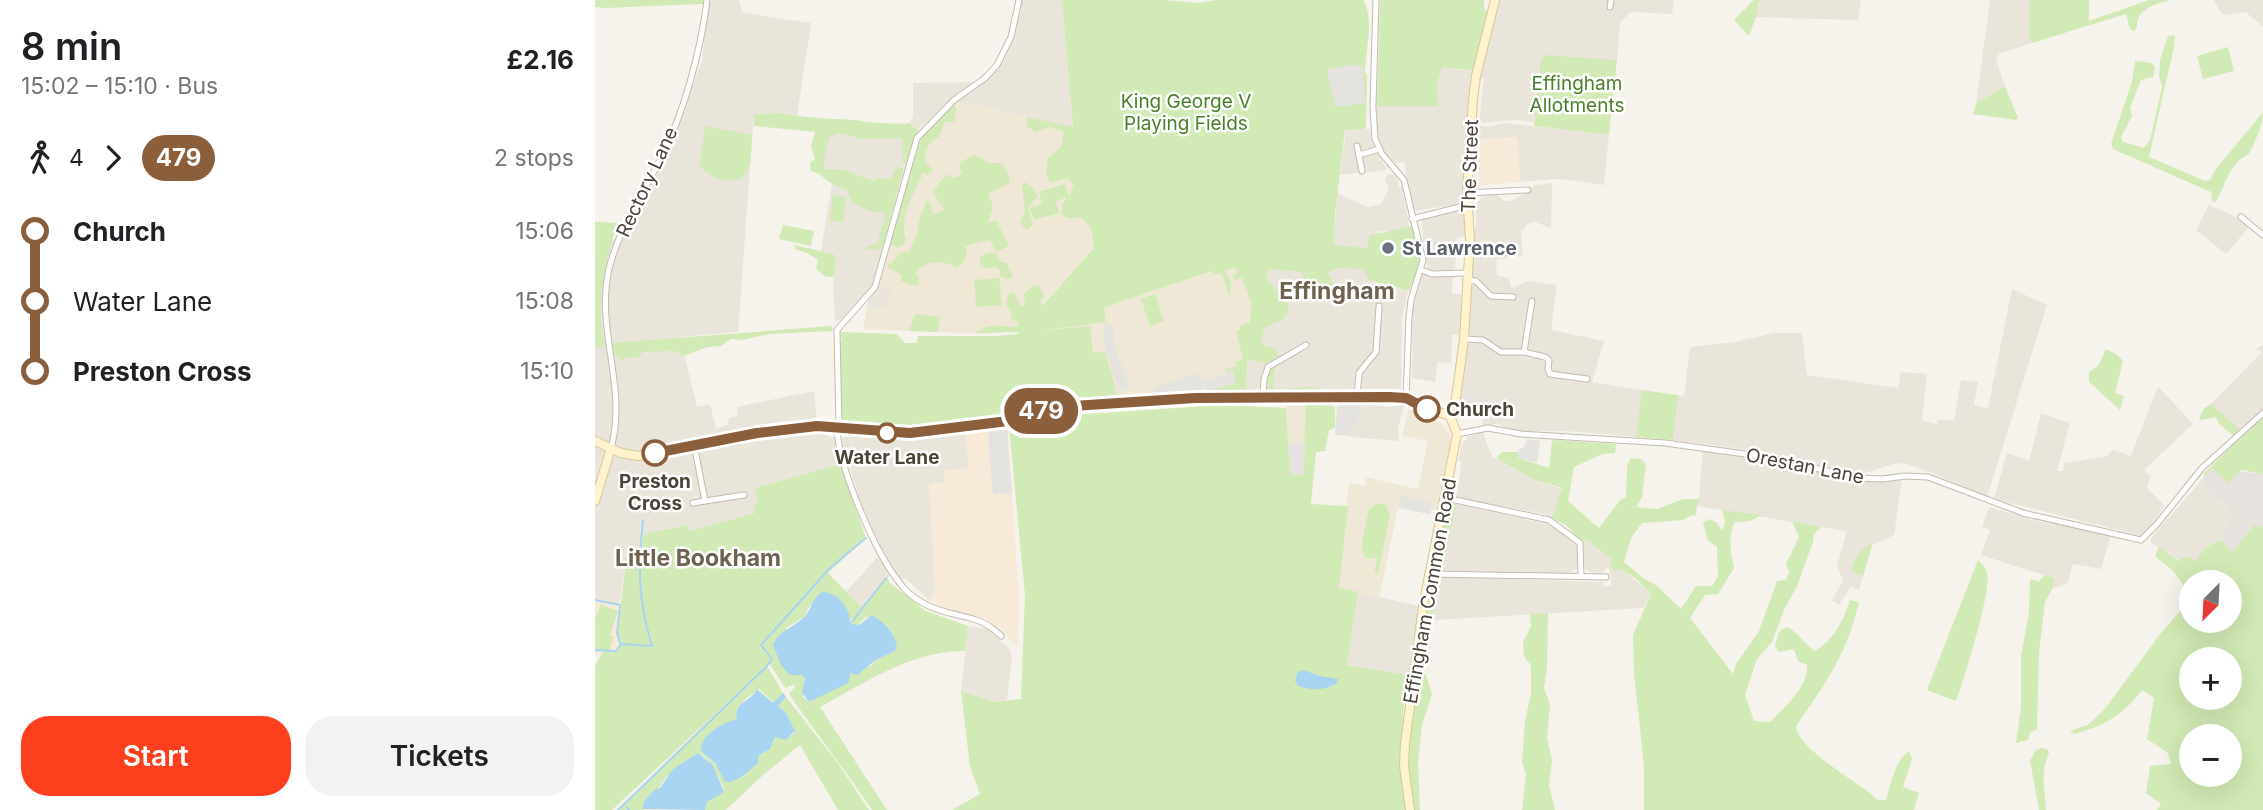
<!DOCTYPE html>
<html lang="en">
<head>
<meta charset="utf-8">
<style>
  :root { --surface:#fff; --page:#f2f2f2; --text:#202124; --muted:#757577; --accent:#fc3f1d }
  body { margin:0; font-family:Inter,sans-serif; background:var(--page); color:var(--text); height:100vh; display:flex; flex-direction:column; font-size:26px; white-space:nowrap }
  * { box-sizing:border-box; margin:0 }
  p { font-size:23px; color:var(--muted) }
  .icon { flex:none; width:38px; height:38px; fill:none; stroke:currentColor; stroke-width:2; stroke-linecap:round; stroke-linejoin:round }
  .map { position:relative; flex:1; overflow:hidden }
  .drawer { display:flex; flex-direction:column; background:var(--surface); width:595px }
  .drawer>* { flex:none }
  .badge { padding:0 14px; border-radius:23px; font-size:24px; line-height:46px }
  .needle { width:46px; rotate:204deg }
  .controls { position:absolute; left:1584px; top:570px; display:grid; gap:14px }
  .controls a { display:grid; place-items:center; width:63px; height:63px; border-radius:50%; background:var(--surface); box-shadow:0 7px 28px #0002; font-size:35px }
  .map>.badge { position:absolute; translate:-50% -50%; box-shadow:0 0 0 4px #fff }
  .legs { display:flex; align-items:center; gap:10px; height:77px; padding:0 21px; font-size:23px }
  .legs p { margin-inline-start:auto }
  .head { display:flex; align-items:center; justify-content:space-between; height:119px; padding:0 21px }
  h1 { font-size:38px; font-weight:600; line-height:52px }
  .cta { display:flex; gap:14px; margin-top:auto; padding:14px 21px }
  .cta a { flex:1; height:80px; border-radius:28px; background:var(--accent); color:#fff; font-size:28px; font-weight:600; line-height:80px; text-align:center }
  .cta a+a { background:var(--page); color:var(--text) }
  ul { padding:0 21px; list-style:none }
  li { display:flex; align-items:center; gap:24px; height:70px; font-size:26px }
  li i { display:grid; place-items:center; width:10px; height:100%; margin:0 9px; background:currentColor }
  li i::after { content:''; width:18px; height:18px; margin:-9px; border:5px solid; border-radius:50%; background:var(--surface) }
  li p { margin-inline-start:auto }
  li:first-child i { background:linear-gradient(#0000 50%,currentColor 0) }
  li:last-child i { background:linear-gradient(currentColor 50%,#0000 0) }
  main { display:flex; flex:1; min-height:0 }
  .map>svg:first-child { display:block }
  .residential { fill:#eae5da }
  .commercial { fill:#f7ead8 }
  .industrial { fill:#e6e2dd }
  .education { fill:#efe8d6 }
  .green { fill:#d2eab5; fill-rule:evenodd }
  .parking { fill:#e5e3e0 }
  .water { fill:#a9d4f2 }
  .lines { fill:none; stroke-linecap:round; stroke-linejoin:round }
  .stream { stroke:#a9d4f2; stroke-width:2 }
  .street-casing { stroke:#c2bbae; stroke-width:7 }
  .secondary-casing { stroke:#d6c79b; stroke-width:10 }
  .street { stroke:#fff; stroke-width:5 }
  .secondary { stroke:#fff3cd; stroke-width:8 }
  .line-1-casing { stroke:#fff; stroke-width:16 }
  .line-1 { stroke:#8b5e3c; stroke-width:10 }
  .worship-dot { fill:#6b7280; stroke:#fff; stroke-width:2.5 }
  .stop-1-dot { fill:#fff; stroke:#8b5e3c; stroke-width:3.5 }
  .labels { text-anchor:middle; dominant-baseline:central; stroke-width:5; stroke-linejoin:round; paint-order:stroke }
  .park-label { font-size:19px; fill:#4a7f2a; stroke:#fff }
  .street-label { font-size:19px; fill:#4b4439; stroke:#fff }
  .worship-label { font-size:19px; font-weight:bold; fill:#5b616d; stroke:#fff; text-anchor:start }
  .stop-label { font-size:19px; font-weight:bold; fill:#4b4439; stroke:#fff }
  .quarter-label { font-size:23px; font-weight:bold; fill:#6e6250; stroke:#fff }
</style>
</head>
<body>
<main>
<section class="drawer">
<div class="head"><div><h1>8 min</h1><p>15:02 – 15:10 · Bus</p></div><b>£2.16</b></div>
<div class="legs"><svg class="icon" aria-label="walk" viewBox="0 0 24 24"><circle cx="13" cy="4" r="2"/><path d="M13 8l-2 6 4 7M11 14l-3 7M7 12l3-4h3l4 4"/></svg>4<svg class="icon" aria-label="forward" viewBox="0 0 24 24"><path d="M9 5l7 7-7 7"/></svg><b class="badge" style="background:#8b5e3c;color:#fff">479</b><p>2 stops</p></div>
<ul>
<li><i style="color:#8b5e3c"></i><b>Church</b><p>15:06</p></li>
<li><i style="color:#8b5e3c"></i><span>Water Lane</span><p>15:08</p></li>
<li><i style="color:#8b5e3c"></i><b>Preston Cross</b><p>15:10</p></li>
</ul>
<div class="cta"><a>Start</a><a>Tickets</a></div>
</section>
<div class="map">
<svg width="1668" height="810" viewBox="0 0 1668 810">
  <rect width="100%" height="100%" fill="#f6f3ec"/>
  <g class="residential">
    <path d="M114,0H144L148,13L216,23L202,116L186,113L159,114L143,332L85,337L102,407L115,404L121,428L133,425L134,418L143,416L142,407L219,391L222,425L164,430L72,445L76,452L163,434L219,429L240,439L241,451L245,464L160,488L163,503L161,513L95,531L93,525L49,534L43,556L32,555L24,606L0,601V347L10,346L4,319L7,274L17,241L31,233L76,147L107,60Z"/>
    <path d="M426,0H467L478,128L374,103L367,107L363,101L398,74L409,61L418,39Z"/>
    <path d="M904,0H1079L1077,14L1036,12L1025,22L1022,60L949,56L945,64L939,122L921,120L884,123L889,79H885Z"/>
    <path d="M1164,0H1266L1263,20L1161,17Z"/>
    <path d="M1395,0H1435L1434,36L1437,43L1404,54L1401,60L1410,86L1381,104Z"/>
    <path d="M1618,0H1668V27L1651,12L1628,15Z"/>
    <path d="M848,67L880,72L873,108L869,198L864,204L819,211L809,162L801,163L793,158L786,144L782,131V106H842V82Z"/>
    <path d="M379,82L361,94L323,130L314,123L318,117V83Z"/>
    <path d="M909,123L1014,135L1009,185L965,179L922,182L925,177L922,137L881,139L882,125L894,127Z"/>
    <path d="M231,128L320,136L297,206L279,285L245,320L240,321L238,282L241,258L239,254L226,251L239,171L222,168Z"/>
    <path d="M775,129L777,144L792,170L745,175L751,130Z"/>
    <path d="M793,174L801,175L804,187H807L814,226L800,232L783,231L772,248L739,245L742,193L772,207L786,204L794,189L790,180Z"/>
    <path d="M957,183L956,228L940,222L932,224L929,230L926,231L928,255L901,260L902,275L914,278L916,288L934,281L962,285L956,330L1009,341L997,382L1047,390L1041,437L971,431H919L901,424L886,426L893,401L864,396L877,233L881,227V204L887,197L902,194L909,201H917L941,185Z"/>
    <path d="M1614,205L1641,217L1653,228L1631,254L1601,230Z"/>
    <path d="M867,210L870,211L872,237L862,238L860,268L855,271L836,270L832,266L828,242L827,221L830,218L848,212Z"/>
    <path d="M648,261L768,265L775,280L813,291L807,319L806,391L803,393L678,395L664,391L651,394L656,303L650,285Z"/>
    <path d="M827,275H858L857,293L867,295L865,335H857L856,363L843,362L840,382L817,378L818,304Z"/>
    <path d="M283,286L297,288L290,310L272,308L274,299Z"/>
    <path d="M1417,289L1452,305L1392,497L1337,473L1312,464L1301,463L1273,472L1247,471L1155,450L1078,440L1083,395L1089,396L1095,347L1140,342L1179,333H1207L1212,375L1303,388L1306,372L1332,374L1327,421L1342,424L1343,419L1359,421L1366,380L1383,382L1379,405L1393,408Z"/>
    <path d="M1668,345V415L1647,434L1616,404L1667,352L1661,349Z"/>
    <path d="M1563,386L1598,424L1549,470L1556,476L1552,488L1570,506L1547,536L1399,499L1412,453L1434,461L1446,413L1475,423L1462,471H1468L1469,463L1512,456L1518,450L1536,456Z"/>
    <path d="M766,404L799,407L800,405H809L803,428L804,441L754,437L755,426L762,427Z"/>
    <path d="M370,430L374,468L350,471V482L335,484L340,590L335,601L310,578L307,580L299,571L266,607L251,592L288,551L265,501L246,439L250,436L272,434L307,436Z"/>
    <path d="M888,432L894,450L898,457L937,479L967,489L957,518L951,517L950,514L861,498L866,467V461L863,460L867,445L872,437Z"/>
    <path d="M1108,451L1171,460L1257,480L1275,482L1307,479L1299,535L1277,545L1264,590L1256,586L1244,605L1237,600L1248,581L1242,566L1252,531L1103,506Z"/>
    <path d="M1605,482L1633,509L1635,514L1633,527L1625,540L1610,548L1601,561H1584L1556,542V538Z"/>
    <path d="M861,504L957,525L983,547L982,568L975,573L848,571Z"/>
    <path d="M1394,507L1445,522L1516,535L1506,569L1478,564L1473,583L1457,589L1458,578L1386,555L1395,530L1387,527Z"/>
    <path d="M991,538L1056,594L1048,608L837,620L844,577L1008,582L1010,587L1016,585L1015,571L1012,567L1007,573L995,572L990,568L988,543Z"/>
    <path d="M763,592L832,608L821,677L752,665Z"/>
    <path d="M373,626L392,629L415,650L417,658L412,700L400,702L366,691Z"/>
  </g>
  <g class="commercial">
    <path d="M922,137L925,177L922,182L883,186L886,139Z"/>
    <path d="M412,427L424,594L423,647L390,618L357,612L335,601L340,590L334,484L350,482L349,471L374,468L370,430Z"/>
    <path d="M0,601L24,606L22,633L25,643L21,651H8L7,654L0,652Z"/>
  </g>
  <path class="industrial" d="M1617,468L1668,474V526L1637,552L1625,540L1633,527L1635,514L1633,508L1605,482Z"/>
  <g class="education">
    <path d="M363,101L367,107L374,103L478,128L499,248L423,331L389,334L268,329L272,308L290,310L296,288L283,286L320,150Z"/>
    <path d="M648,261L649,283L656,303L651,394L543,399L538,396L525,397L442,410L253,390L319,374L431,332L510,322L508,307Z"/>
    <path d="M691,402L711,403L709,475L695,474Z"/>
    <path d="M816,406L846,423L855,435V445L841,510H836L835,514L803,508L784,598L744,588L754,483L771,486L770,477L823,489L833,441L807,436L814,408Z"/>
  </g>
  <g class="green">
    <path d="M0,0H108V4L10,8L0,7Z"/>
    <path d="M467,0H569L604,3L621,0H768C780,20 770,51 770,72L772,75L771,129L750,130L740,214L739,245L772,248L775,235C788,232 801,231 814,226L818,227L826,256L825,265L814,291L774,280L768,269L743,268L732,272C739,281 740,285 733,295L725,294L712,286L707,272L674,269L671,279C678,291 703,301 690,317C686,322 674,324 669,328L666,342L670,346L679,348L684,356L671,363L655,360L652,361L651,394L607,395V391H611L639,375L637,371L630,372L631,369L642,366L641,362L648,359L641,331L645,330L644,326L655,323L656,303L647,278L639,280L638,274L642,273L640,267L631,270L636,283L634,297L627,273L619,275L617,271L509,307L511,322L442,331L495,326L498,353L510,352L522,394L438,408L442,410L430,415L319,431L253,427L247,419L245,342L247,341L245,332L302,334L310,343H322L323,336H401L423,334V332L381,333C392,322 409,327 423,327V322L416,318V312L411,305L413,294L419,293L426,306L430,305L429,294L439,285L446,288L449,296L445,302L448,305L499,248L496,228L487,218H473L467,215V204L473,197L461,201L464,213L439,220L435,208L447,204L444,192L470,184L474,197L479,186L473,178L455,183L451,174L453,158C465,150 469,145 468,131L455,127L441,132L432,126V117L478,127Z"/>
    <path d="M785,0H889V8L894,15L880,71L848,67L842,82L843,106H782Z"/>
    <path d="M1159,0H1164L1161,17L1154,36L1139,20Z"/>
    <path d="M1435,0H1494V21L1554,0H1574C1559,5 1541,9 1542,28L1539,31L1535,29L1531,14L1437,43L1434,36Z"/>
    <path d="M1580,35L1579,47L1554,157L1610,181L1615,180L1621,169L1668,112C1668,126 1660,141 1654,154C1634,163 1630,186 1621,202L1617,201L1616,192L1518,149L1516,144L1537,82L1540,61L1557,63L1560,67L1558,77L1546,80L1535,108L1537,116L1526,137L1528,142L1549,148L1555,140L1567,87L1564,76L1565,60L1573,36Z"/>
    <path d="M1633,47L1639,71L1608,79L1602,56Z"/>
    <path d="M949,55L1022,60L1014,135L939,126L945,64Z"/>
    <path d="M1410,86L1423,118L1421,120L1378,114L1381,104Z"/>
    <path d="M359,104L361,110L359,122H349L344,137C332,142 330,149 330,161L338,169L333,175L328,173C320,192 303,218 311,239L309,244L303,248L295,244L324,140Z"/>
    <path d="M186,113C212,119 233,118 258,120C277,122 295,125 314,123L323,130L310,165L308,163L307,138L267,139L243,133L235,137L231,148L229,169L249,170L279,181L280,178L296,179L301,167L309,168L287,250L271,249L272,247L282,244L291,213L274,211L257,202L253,191C248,188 241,186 236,183C228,178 226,173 216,171L215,162L220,159L216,147L220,132L159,126V114Z"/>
    <path d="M110,126L157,135C156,145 157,161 153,170C144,190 113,179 105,165Z"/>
    <path d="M379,155L395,163H407L415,178L414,183L393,194L398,205L393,223L401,220L414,246L401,252L395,240L370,246L372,255L367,264L361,267C345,260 331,260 320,273L324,278L323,285L320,286L306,281V275L292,267L293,263L296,264L306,252H314C325,234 322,217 332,200L335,203L338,214L349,210C347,202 340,201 338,191L352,174L357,178L363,177L367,172L364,166L366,162Z"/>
    <path d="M430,182L438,188L443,196L433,208L438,225L432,230L425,224L430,209L427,187Z"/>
    <path d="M238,195L251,197L248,222L234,221Z"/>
    <path d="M0,222L22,223C9,272 0,294 10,347H0Z"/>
    <path d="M188,225L219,231L216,246L184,239Z"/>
    <path d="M199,245L239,254L241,258L239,277H231L221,269L223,260L214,254L200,249Z"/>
    <path d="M397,252L402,255L406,262L412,263L418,277L412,279L405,276V270L402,267L389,268L385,265V256Z"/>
    <path d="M404,278L407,305L381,307L379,280Z"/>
    <path d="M560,294L569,321L555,326L546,299Z"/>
    <path d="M323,314L345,317L342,332L314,331L319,316Z"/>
    <path d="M236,326L238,331L174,334L147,340L136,339L126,346L112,347L89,356L79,351L48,352L43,358L32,357L28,362C21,357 16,351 17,343Z"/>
    <path d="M1511,349L1521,354L1528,361L1520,393L1529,396L1525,410L1494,382V372L1503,366Z"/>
    <path d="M680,365L678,386L681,390L710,387L726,388L728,394L678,395C671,385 669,373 680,365Z"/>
    <path d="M1047,390L1083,395L1078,440L1041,437Z"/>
    <path d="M711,403L732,404L740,407V428L734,430L730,451L721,452L716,504L753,506L744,588L763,592L752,665L812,675L808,716L810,718L808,773L811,810H357L385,794L375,767L366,691L399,702L426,699L430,595L414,427L478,415L625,405L691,408L695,474L708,475Z"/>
    <path d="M1616,404L1645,430L1639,436L1624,424L1621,417L1606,420L1604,419L1609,408Z"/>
    <path d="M1668,415V474L1646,470L1633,483L1617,468L1609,477V473Z"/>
    <path d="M957,440L1021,444L1020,453L1007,454L979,467L973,501L1004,528L1025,500L1031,497L1032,466L1036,458L1046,459L1051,464L1047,497L1041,507L1062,509L1088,499H1104L1100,516L1097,515L1088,520L1047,523L1036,538L1029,562L1048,578L1061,585L1086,609L1101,586H1117L1123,576L1122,547L1113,541L1108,523L1115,519L1122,523L1127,531L1130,523L1127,510L1167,515L1155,521L1140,522C1132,537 1136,552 1139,568L1123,594L1110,595L1095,618L1138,674L1141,664L1164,631L1182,581L1191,580L1194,573L1191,564L1204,537L1197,521L1227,527L1219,534L1218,542L1202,586L1190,608L1177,642L1162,659L1150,695L1159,721L1175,722C1189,707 1214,687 1212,665L1203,661L1199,649L1184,652L1180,646L1184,632L1192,627C1204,633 1208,643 1220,651C1238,641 1249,620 1255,600L1264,602C1252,654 1231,683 1201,726C1203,750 1264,782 1283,800H1291C1296,784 1300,760 1314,751L1317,759L1308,787L1324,793L1319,810H1049V766L1039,673L1038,635L1056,594L1040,578L1026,569L1019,571L1015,567L1017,560L991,539L988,543L971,525L957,518L967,488L937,479L901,458L907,452H923V458L954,468Z"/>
    <path d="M245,464L271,538L233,573L266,607L292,577L295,583L331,611L373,626L370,651C317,650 270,683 225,707L292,810H277C250,770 221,733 194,694L201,685L194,686L191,689L174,663L172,666L188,693L179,703L164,689L148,701L142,719C124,727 109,730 107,752L139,781L149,776L163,761V756C173,752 177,747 180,737C189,738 194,741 200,731L191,714L183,706L191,697L242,762L274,810H243L205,745L168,775L131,810H110L112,802L129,789L118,765L106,754L71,777L49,810H23L131,704L17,810H0V666L8,651H0V618L6,604L23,611L15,635L19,637L14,650L21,651L26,644L22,633L32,555L44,557L49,534L93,525L95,531L160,513L159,504L163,502L160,488ZM215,605L256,618L258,625H263L271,617C288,622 296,628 302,645L300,651L281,660L276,666L256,673L214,702L208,697L210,678L191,628L209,617Z"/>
    <path d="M783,503L791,505L795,515L783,574L779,573L782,558H771L766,547L774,509Z"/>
    <path d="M856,504H861L848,571L840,566L852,507Z"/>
    <path d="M1660,525L1666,528L1668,526V810H1562L1566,804L1551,793L1555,766L1576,764L1573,753L1552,739L1559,698L1547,690C1527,716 1510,725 1480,734L1475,731L1493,725L1509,710L1566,633L1596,599V621H1634V583H1596V595L1577,570L1560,556L1564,547L1583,561L1591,556L1601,561L1610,548L1625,540L1637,552ZM1596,660H1634V698H1596ZM1596,737H1634V775H1596Z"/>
    <path d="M1273,545H1277L1268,576L1257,571C1256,562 1266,551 1273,545Z"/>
    <path d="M1383,560C1386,563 1391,568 1392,573C1397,590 1369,680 1361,701L1332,690Z"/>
    <path d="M1449,575L1459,578L1457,589L1450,602L1444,653L1442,729L1435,733L1433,740L1421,743L1426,707V656L1434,613L1435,579L1444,582Z"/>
    <path d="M840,577H844L829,669L837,694L827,725L823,761L825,810H816C808,732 824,656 837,580Z"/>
    <path d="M953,613L952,667L949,688L955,704L952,738L957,760L954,785L960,810H927L931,775L927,762L930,721L936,694V666L929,656L928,643L936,626L935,614Z"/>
    <path d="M1446,748L1452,749L1454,753C1445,771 1450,791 1451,810H1444L1435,761L1440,751Z"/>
  </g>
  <g class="parking">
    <path d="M758,65L768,66L770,103L740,107L732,69Z"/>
    <path d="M509,324H516L520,338L517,340L535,388L524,392L510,349Z"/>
    <path d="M638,371L641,383L611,391L607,381V395L561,397L558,393L559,387L604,373L607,381L625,375L627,379L631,377V373Z"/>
    <path d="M864,396L893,401L890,412L887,411L885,417H865L862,413Z"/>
    <path d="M742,404H766L762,427H755L754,436L740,435Z"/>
    <path d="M412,427L417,493L398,494L393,438L395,429Z"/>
    <path d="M932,439L945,441L942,463L923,458L924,449L929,447Z"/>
    <path d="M693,443H710L709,475L695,474Z"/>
    <path d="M806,495L837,503L835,514L803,508Z"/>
  </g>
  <g class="water">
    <path d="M227,592C245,593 254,608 256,624L264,625L277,615C289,622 298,631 302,645L300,651L281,660L262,675L256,673L253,683L214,702L207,693L210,678L207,675H195L186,665L178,645C185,629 201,627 211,615C217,607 218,598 227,592Z"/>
    <path d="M708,670L725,676L743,679L741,684C728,691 716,690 703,686L700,681L703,672Z"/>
    <path d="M162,689L178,703L188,693L191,697L183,706L191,713L200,731L191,740L180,737L175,749L163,756V763C152,772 145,782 130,782L121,764L106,751C105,735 127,723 142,719C138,702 156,702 162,689Z"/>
    <path d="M103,753L118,765L129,792L112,802L110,810L48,809V803L59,790L65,788L77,770Z"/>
  </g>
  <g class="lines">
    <g class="stream">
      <path d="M0,600L25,605L22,633L25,643"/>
      <path d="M256,623L291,578"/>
      <path d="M0,650L21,651L26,644L57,646C43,601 43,567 48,521"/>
      <path d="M32,808L34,810"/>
      <path d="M23,810L172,666L177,659L166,645L235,568L271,538"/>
    </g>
    <g class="street-casing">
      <g id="street">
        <path d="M781,0L778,107L780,139L787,154L809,180L828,260L816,300L814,317L811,398"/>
        <path d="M1015,7L1016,0"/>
        <path d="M762,146L767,171"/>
        <path d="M764,155L784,149"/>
        <path d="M872,193L933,190"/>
        <path d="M1646,217L1668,235"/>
        <path d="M817,219L873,205"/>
        <path d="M827,270L837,274L872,273"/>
        <path d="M871,280L881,281L896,296L918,297"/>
        <path d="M869,339L888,340L906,352H929L950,357L954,360L953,369L955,374L992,379"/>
        <path d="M929,352L937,301"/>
        <path d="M762,397L764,373L781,352L784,306"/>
        <path d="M668,398L669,379L673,367L711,345"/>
        <path d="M242,428C243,466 280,552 304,582C310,591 319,598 328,603C358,620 382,611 406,636"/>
        <path d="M244,428L242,330L280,287L322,138L359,100L390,78L402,65L416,37L424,0"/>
        <path d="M862,434L893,428L926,434L1070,443L1172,457L1263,478L1287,479L1310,476L1333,477L1428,513L1546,540L1562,524L1607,468L1668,413"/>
        <path d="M99,444L110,501L149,495"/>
        <path d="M16,448C33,389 0,329 14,269C24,228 47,195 66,158C89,113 106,50 112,0"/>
        <path d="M851,498L954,520L985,543L986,576"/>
        <path d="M98,503L110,501"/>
        <path d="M835,574L1011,577"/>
      </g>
    </g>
    <g class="secondary-casing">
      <g id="secondary">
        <path d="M855,416L860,405L869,339L875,240L872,193L878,100L881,76L900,0"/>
        <path d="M0,441L26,453L43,456L202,428L232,427L315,433L413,421L463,408L600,398H804L855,416"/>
        <path d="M0,501L16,448"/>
        <path d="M815,810L809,766L810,744L828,606L862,434L855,416"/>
      </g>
    </g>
    <use href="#street" class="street"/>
    <use href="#secondary" class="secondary"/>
  </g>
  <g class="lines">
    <g class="line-1-casing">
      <path id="line-1" d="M60,453L162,433L222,426L315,433L413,421L455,409L478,406L600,398L794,397L811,398L832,409"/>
    </g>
    <use href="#line-1" class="line-1"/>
  </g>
  <circle class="worship-dot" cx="793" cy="248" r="7"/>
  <g class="stop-1-dot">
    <circle cx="832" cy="409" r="12"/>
    <circle cx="292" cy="433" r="9"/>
    <circle cx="60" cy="453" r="12"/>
  </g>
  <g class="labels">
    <g class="park-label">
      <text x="982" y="83">Effingham<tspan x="982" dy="22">Allotments</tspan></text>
      <text x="591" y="101">King George V<tspan x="591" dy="22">Playing Fields</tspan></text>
    </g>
    <g class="street-label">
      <text transform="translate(875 166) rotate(-88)">The Street</text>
      <text transform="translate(52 182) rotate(-65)">Rectory Lane</text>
      <text transform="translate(1210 466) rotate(11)">Orestan Lane</text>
      <text transform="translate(835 591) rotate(-80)">Effingham Common Road</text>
    </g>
    <g class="worship-label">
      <text x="807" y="248">St Lawrence</text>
    </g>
    <g class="stop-label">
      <text x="851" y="409" text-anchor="start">Church</text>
      <text x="292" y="457">Water Lane</text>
      <text x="60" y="481">Preston<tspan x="60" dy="22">Cross</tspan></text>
    </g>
    <g class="quarter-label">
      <text x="742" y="291">Effingham</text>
      <text x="103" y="558">Little Bookham</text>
    </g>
  </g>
</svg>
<div class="controls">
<a><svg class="needle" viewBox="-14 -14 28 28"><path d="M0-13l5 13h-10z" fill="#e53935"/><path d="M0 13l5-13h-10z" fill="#757577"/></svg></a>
<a>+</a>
<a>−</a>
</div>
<b class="badge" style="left:446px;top:411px;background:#8b5e3c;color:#fff">479</b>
</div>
</main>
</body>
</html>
